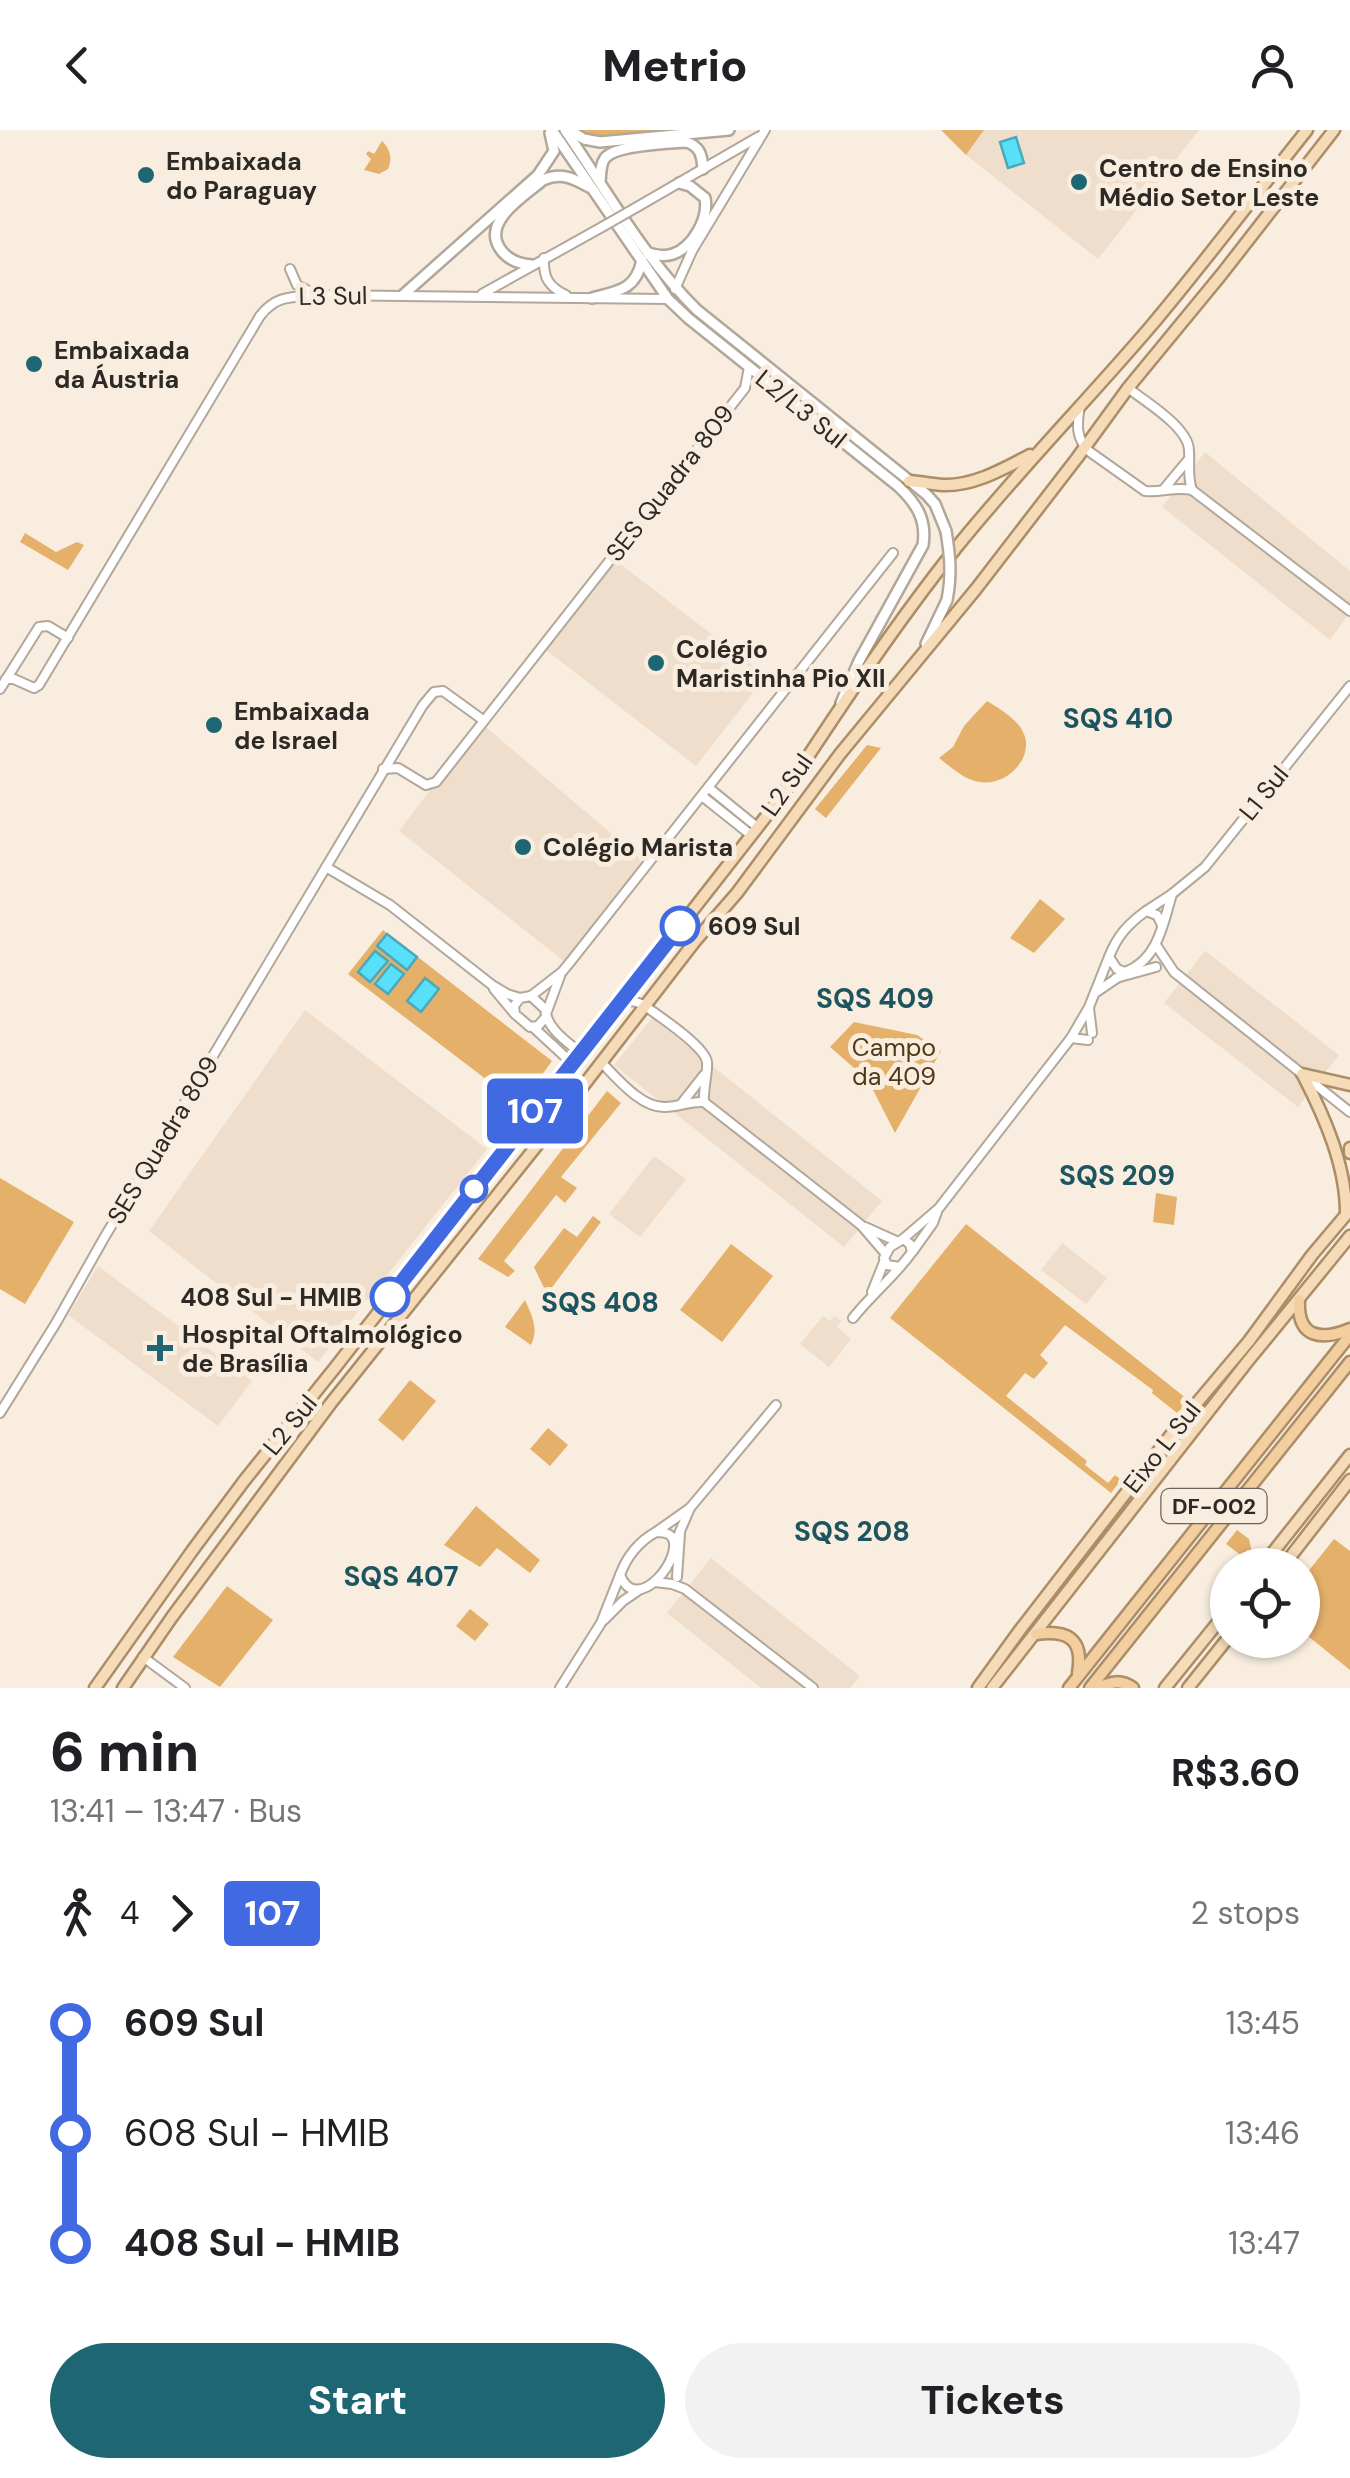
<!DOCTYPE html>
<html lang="en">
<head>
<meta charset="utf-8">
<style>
  :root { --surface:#fff; --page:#f2f2f2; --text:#202124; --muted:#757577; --accent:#1e6674 }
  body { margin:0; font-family:"DM Sans",sans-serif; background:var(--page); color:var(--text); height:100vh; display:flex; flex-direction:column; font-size:38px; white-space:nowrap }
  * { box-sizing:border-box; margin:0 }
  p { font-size:32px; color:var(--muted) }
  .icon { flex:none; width:55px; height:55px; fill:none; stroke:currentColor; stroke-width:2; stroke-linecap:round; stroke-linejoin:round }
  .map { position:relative; height:1558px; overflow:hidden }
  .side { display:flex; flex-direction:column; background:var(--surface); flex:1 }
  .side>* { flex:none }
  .badge { padding:0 20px; border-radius:8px; font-size:35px; line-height:65px }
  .tools { position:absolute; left:1210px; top:1418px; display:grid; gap:20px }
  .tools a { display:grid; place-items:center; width:110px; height:110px; border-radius:50%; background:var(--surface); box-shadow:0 2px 8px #0004; font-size:50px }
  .map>.badge { position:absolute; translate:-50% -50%; box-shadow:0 0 0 5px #fff }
  .legs { display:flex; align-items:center; gap:15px; height:110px; padding:0 50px; font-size:32px }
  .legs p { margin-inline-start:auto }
  .head { display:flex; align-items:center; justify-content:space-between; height:170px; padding:0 50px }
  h1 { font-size:55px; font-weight:800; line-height:75px }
  .button { display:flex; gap:20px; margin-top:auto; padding:20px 50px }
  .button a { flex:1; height:115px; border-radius:60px; background:var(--accent); color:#fff; font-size:40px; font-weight:800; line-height:115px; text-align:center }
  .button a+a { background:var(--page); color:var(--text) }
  ul { padding:0 50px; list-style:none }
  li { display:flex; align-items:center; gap:35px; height:110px; font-size:38px }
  li i { display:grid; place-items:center; width:15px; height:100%; margin:0 12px; background:currentColor }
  li i::after { content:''; width:25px; height:25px; margin:-12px; border:8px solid; border-radius:50%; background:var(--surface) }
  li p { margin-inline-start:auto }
  li:first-child i { background:linear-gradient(#0000 50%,currentColor 0) }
  li:last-child i { background:linear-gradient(currentColor 50%,#0000 0) }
  header { display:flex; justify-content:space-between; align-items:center; height:130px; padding:0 50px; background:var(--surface); font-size:45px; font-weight:800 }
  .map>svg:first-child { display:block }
  .built { fill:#efdecc }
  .green { fill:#e5b06a }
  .water { fill:#58dff9; stroke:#4ba8b9; stroke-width:2.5 }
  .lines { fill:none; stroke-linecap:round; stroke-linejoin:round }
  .tertiary-casing { stroke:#b1a79a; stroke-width:12 }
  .secondary-casing { stroke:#b1a79a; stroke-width:14 }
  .primary-casing { stroke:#ac8d66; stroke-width:15 }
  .trunk-casing { stroke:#ac8d66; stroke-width:15 }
  .tertiary { stroke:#fff; stroke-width:8 }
  .secondary { stroke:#fff; stroke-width:9 }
  .primary { stroke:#f6dbb8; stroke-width:10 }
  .trunk { stroke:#f3cfa0; stroke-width:10 }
  .tertiary-bridge-casing { stroke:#b1a79a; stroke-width:12; stroke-linecap:butt }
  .secondary-bridge-casing { stroke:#b1a79a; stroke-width:14; stroke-linecap:butt }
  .tertiary-bridge { stroke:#fff; stroke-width:8 }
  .secondary-bridge { stroke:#fff; stroke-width:9 }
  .line-1-casing { stroke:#fff; stroke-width:22 }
  .line-1 { stroke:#4169e1; stroke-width:15 }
  .poi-dot { fill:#1e6674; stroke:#f8eddf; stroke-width:4 }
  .stop-1-dot { fill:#fff; stroke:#4169e1; stroke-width:5 }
  .labels { text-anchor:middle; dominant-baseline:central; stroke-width:10; stroke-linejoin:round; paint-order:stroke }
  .shield { fill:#f8eddf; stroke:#6a645c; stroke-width:2.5 }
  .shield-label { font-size:22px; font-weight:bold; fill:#2d2924 }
  .poi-label { font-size:25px; font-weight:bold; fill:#2d2924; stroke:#f8eddf; text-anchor:start }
  .street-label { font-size:25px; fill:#2d2924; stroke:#f8eddf }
  .stop-label { font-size:25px; font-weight:bold; fill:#2d2924; stroke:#f8eddf; text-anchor:start }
  .park-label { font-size:25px; fill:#513816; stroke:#f8eddf }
  .neighbourhood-label { font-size:28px; font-weight:bold; fill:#1c545f; stroke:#f8eddf }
</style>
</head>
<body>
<header><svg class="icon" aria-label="back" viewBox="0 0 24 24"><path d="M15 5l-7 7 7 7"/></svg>Metrio<svg class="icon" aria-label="person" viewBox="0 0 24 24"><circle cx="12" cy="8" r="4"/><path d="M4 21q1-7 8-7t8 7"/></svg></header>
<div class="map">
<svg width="1350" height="1558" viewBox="0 0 1350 1558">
  <rect width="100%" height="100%" fill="#f8eddf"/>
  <g class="built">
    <path d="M984,0H1199L1098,129L966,25Z"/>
    <path d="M1205,322L1350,441V482L1330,510L1162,377Z"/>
    <path d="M615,430L766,546L696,636L546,520Z"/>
    <path d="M481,593L646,733L565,832L399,701Z"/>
    <path d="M1205,821L1339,925L1298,977L1164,873Z"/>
    <path d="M305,880L487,1019L318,1232L149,1101Z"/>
    <path d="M652,888L882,1071L844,1117L614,935Z"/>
    <path d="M654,1026L686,1049L640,1107L609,1084Z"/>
    <path d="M1062,1113L1107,1148L1086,1174L1041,1140Z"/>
    <path d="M98,1136L252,1251L218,1296L68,1185Z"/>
    <path d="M823,1186L830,1191L835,1186L841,1191L837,1197L851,1209L829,1237L800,1214Z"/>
    <path d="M711,1428L860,1546L850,1558H761L667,1483Z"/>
  </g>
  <g class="green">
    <path d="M569,0H699L600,11Z"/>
    <path d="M941,0H984L966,25Z"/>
    <path d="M382,11C390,19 393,28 388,39L379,44L364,40L371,29L366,24L368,21L374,24Z"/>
    <path d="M25,403L56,422L77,412L84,415L68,440L20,412Z"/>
    <path d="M987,571C999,578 1017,589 1023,602C1036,627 1006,657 980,652C964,650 951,637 939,628L953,617L964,596Z"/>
    <path d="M867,615L881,618L826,688L815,679Z"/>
    <path d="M1040,769L1065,789L1034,823L1010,808Z"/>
    <path d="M383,800L552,931L520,975L348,844Z"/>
    <path d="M854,892L917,905L941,921L895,1003L868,950L830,917Z"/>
    <path d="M607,961L621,973L561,1047L577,1058L565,1073L556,1065L504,1131L515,1141L508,1147L478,1129Z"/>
    <path d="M0,1048L74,1092L25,1174L0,1159Z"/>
    <path d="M1156,1063L1177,1067L1174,1095L1153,1092Z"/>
    <path d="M593,1086L601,1092L547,1164L534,1137L564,1098L577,1107Z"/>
    <path d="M966,1094L1191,1272L1184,1281L1177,1283L1152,1263L1153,1260L1065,1195L1040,1225L1048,1233L1034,1249L1025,1243L1006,1266L1087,1331L1085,1335L1108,1353L1115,1345L1121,1350L1111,1363L890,1188Z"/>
    <path d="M731,1114L773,1146L722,1212L680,1180Z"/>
    <path d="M525,1170C532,1186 539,1199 531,1215L505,1197Z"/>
    <path d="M410,1250L436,1271L403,1311L378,1290Z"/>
    <path d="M548,1298L568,1315L550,1336L530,1319Z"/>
    <path d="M476,1376L540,1430L530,1443L497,1418L480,1437L444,1415Z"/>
    <path d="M1237,1400L1249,1409L1252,1423L1246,1429L1226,1414Z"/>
    <path d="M1334,1409L1350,1421V1540L1303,1502V1448Z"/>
    <path d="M227,1456L273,1490L220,1557L173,1527Z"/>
    <path d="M470,1479L489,1494L475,1511L456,1496Z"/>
  </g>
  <g class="water">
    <path d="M1016,7L1024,33L1008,38L1000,12Z"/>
    <path d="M387,804L417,827L407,840L377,816Z"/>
    <path d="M375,821L388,831L370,852L358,842Z"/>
    <path d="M391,834L404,844L388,864L375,854Z"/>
    <path d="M425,848L439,859L421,882L407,871Z"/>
  </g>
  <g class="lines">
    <g class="tertiary-casing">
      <g id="tertiary">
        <path d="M637,77L758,7"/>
        <path d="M544,128C543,148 549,157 566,165"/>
        <path d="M290,139L297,155L313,163"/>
        <path d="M675,159L692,121L765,0"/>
        <path d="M482,164L602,97"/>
        <path d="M1128,258C1146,272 1188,297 1189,320C1190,335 1187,345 1192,360"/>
        <path d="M1080,276C1077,293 1075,309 1090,322L1145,361C1161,363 1175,356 1192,360L1350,481"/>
        <path d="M1163,360L1188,330"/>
        <path d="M6,549H14L34,558L39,555L260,186C276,165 292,167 317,165L668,169"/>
        <path d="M0,559L39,497L48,496L68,508"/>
        <path d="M383,639L398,638L426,655L436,652L745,258L749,237"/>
        <path d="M709,658L757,697"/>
        <path d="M702,666L751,705"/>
        <path d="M326,737L390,775L492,855L507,864L520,868"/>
        <path d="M1146,781L1172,764L1205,737L1350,556"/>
        <path d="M1162,795L1157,785L1146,781C1128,794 1117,806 1109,827L1117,839L1125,842C1158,830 1163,794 1172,764"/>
        <path d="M1156,815L1174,842L1350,982"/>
        <path d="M1116,848L1156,837"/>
        <path d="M494,859L514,883"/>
        <path d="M1095,863L1120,846"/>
        <path d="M531,866L562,842L571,831L893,423"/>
        <path d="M621,873L632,871L642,874C656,884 705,916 707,932C708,944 703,958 704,972"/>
        <path d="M1089,878L1092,903"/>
        <path d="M546,884L560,846"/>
        <path d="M545,888L538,896L530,897L515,884L514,876L520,868L531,866L545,879C547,899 566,911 582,924"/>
        <path d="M534,898L573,934"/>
        <path d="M1071,908L1088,910"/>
        <path d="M601,932C617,948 641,978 665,977C679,977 690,971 704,972"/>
        <path d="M704,972L861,1095L885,1123"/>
        <path d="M682,973L704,945"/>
        <path d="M865,1097L896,1111"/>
        <path d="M903,1109L939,1078L1071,908L1089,877L1109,827"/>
        <path d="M913,1121L933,1093L937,1082"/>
        <path d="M872,1162L884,1132"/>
        <path d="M853,1188C871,1165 895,1146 912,1122L910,1114L903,1109L890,1117L884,1128L887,1135L900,1137"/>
        <path d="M0,1283L56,1193L104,1108L423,575L434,562L443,561L483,590"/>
        <path d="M656,1402L690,1378L776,1275"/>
        <path d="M656,1402C660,1402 667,1402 671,1406C687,1424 637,1488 620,1445C627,1426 638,1412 656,1402Z"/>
        <path d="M678,1406L690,1378"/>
        <path d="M677,1447L680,1403"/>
        <path d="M655,1452L672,1454L685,1459L813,1558"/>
        <path d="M604,1490L623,1471L639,1460"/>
        <path d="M143,1527L185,1558"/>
        <path d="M560,1558L601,1493L620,1445"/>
      </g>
    </g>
    <g class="secondary-casing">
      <g id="secondary">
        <path d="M552,0L668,169L688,188L898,356C916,373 927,389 923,415L859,531L841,573"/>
        <path d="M565,0C607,61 644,128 697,180L926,364L935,374L946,401"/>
        <path d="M569,0L584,9L600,12L729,0"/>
        <path d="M600,52C601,43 600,35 605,28C616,15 669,13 686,12C700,16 702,25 703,39"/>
        <path d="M648,123C657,125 664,127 673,124C693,117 709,88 705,68L690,56L679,53"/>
        <path d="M532,135C518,134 506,129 499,117C483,90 526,65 543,50C561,42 573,48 589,57"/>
        <path d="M403,165L538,45L554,21L550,3"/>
        <path d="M592,168C618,161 636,160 642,130"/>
        <path d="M926,514L947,470"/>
      </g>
    </g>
    <g class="primary-casing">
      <g id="primary">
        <path d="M909,351C920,352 932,354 943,355C974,356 1003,339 1030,325"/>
        <path d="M1302,944L1350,955"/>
        <path d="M1304,947C1325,988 1346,1036 1346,1083"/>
        <path d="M1350,1018V1023"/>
        <path d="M1263,1435L1350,1325"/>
        <path d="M1284,1435L1350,1350"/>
        <path d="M95,1558L192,1421L244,1351L334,1239L782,666C837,582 893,497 956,418C1018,341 1087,271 1151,196C1205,132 1255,65 1307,0"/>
        <path d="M123,1558L172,1487L331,1273L546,1004L696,810L737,763L840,624L976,459L1077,328L1128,258L1221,145L1334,0"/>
        <path d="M978,1558L1020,1500L1180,1293L1249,1211L1312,1125L1350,1080"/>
        <path d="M992,1558L1248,1231L1350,1106"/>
        <path d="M1165,1558L1228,1480"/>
        <path d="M1188,1558L1228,1508"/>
      </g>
    </g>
    <g class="trunk-casing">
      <g id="trunk">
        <path d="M1299,1170C1297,1208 1321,1211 1350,1199"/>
        <path d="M1036,1504C1067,1500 1084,1508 1078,1543"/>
        <path d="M1069,1558L1350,1205"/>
        <path d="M1090,1558L1350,1232"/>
        <path d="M1098,1558C1111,1552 1121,1549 1133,1558"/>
      </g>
    </g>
    <use href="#tertiary" class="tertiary"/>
    <use href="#secondary" class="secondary"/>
    <use href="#primary" class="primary"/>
    <use href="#trunk" class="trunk"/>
    <g class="tertiary-bridge-casing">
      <path id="tertiary-bridge" d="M602,97L637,77"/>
    </g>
    <g class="secondary-bridge-casing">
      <path id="secondary-bridge" d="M946,401C950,425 952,445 947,470"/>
    </g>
    <use href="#tertiary-bridge" class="tertiary-bridge"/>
    <use href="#secondary-bridge" class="secondary-bridge"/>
  </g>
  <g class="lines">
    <g class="line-1-casing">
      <path id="line-1" d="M390,1167L680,796"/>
    </g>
    <use href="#line-1" class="line-1"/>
  </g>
  <g class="poi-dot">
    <circle cx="146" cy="45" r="10"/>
    <circle cx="1079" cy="52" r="10"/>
    <circle cx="34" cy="234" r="10"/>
    <circle cx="656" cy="533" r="10"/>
    <circle cx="214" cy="595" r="10"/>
    <circle cx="523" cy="717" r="10"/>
    <path d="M155 1203h10v10h10v10h-10v10h-10v-10h-10v-10h10z"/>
  </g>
  <g class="stop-1-dot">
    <circle cx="680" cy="796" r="18"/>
    <circle cx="474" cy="1059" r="12"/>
    <circle cx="390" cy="1167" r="18"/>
  </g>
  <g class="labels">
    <rect class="shield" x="1161.5" y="1359" width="105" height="34" rx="8"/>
    <g class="shield-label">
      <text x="1214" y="1376">DF-002</text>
    </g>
    <g class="poi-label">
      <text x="166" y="31">Embaixada<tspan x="166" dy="29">do Paraguay</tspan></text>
      <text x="1099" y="38">Centro de Ensino<tspan x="1099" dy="29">Médio Setor Leste</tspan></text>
      <text x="54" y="220">Embaixada<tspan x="54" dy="29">da Áustria</tspan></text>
      <text x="676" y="519">Colégio<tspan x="676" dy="29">Maristinha Pio XII</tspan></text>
      <text x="234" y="581">Embaixada<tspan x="234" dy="29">de Israel</tspan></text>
      <text x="543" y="717">Colégio Marista</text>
      <text x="182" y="1204">Hospital Oftalmológico<tspan x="182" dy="29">de Brasília</tspan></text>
    </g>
    <g class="street-label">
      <text transform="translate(333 166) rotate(-1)">L3 Sul</text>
      <text transform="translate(801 279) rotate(39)">L2/L3 Sul</text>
      <text transform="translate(670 353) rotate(-52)">SES Quadra 809</text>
      <text transform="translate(787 655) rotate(-55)">L2 Sul</text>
      <text transform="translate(1264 663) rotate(-51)">L1 Sul</text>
      <text transform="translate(163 1010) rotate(-59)">SES Quadra 809</text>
      <text transform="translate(290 1295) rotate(-51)">L2 Sul</text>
      <text transform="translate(1162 1317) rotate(-52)">Eixo L Sul</text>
    </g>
    <g class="stop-label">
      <text x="708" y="796">609 Sul</text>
      <text x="362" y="1167" text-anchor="end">408 Sul - HMIB</text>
    </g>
    <g class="park-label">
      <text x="894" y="917">Campo<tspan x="894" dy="29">da 409</tspan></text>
    </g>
    <g class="neighbourhood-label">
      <text x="1118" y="588">SQS 410</text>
      <text x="875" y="868">SQS 409</text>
      <text x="1117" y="1045">SQS 209</text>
      <text x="600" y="1172">SQS 408</text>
      <text x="852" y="1401">SQS 208</text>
      <text x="401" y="1446">SQS 407</text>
    </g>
  </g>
</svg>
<div class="tools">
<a><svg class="icon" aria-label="locate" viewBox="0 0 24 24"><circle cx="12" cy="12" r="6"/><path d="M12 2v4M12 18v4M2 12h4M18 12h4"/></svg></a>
</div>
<b class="badge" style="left:535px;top:981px;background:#4169e1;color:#fff">107</b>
</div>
<section class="side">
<div class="head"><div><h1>6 min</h1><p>13:41 – 13:47 · Bus</p></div><b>R$3.60</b></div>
<div class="legs"><svg class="icon" aria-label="walk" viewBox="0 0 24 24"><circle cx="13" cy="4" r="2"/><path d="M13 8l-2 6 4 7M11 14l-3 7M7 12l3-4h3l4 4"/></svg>4<svg class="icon" aria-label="forward" viewBox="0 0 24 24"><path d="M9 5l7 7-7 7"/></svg><b class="badge" style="background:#4169e1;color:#fff">107</b><p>2 stops</p></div>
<ul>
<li><i style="color:#4169e1"></i><b>609 Sul</b><p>13:45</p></li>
<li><i style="color:#4169e1"></i><span>608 Sul - HMIB</span><p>13:46</p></li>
<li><i style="color:#4169e1"></i><b>408 Sul - HMIB</b><p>13:47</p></li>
</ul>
<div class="button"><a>Start</a><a>Tickets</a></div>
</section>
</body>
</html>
